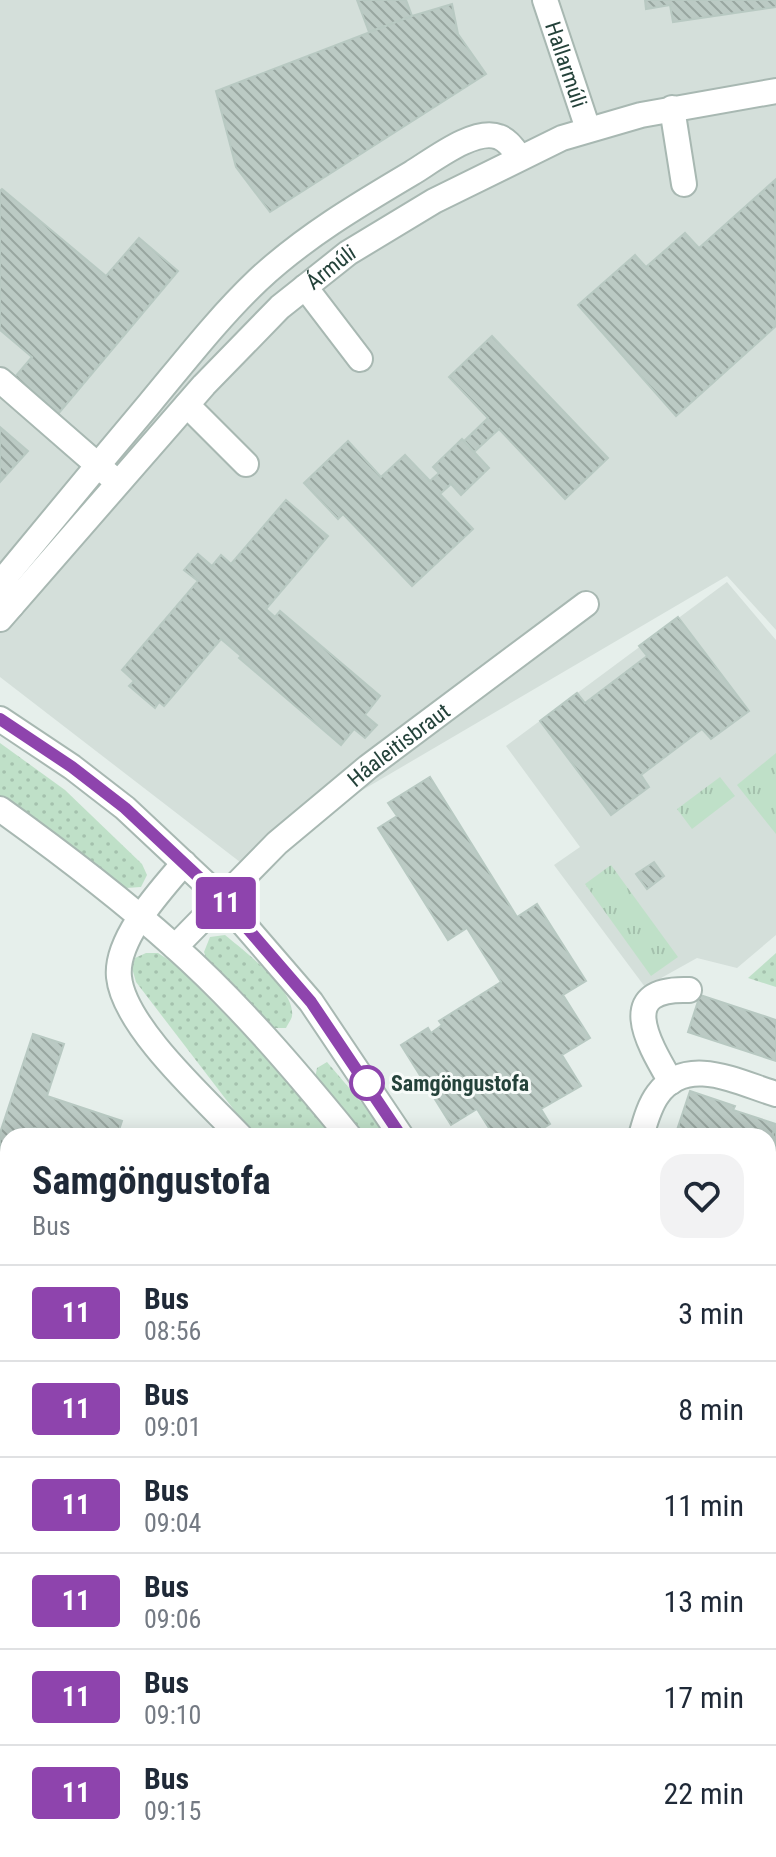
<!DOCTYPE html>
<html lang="en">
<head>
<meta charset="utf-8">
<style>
  :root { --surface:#fff; --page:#f2f2f3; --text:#1f2937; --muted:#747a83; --line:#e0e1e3 }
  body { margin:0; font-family:"Roboto Condensed",sans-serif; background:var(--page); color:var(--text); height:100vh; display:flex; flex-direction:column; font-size:30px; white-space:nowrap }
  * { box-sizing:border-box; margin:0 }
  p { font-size:26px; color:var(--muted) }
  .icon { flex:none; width:44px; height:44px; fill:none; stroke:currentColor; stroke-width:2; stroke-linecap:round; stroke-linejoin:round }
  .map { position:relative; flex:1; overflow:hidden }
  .panel { position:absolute; left:0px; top:1128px; width:776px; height:730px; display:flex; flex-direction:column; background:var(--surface); border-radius:24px 24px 0 0; box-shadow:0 4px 20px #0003 }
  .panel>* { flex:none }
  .badge { padding:0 16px; border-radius:6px; font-size:28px; line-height:52px }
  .map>.badge { position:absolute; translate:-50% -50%; box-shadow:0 0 0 4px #fff }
  .round { display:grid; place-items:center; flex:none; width:84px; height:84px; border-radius:24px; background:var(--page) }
  .overview { display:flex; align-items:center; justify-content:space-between; height:136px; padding:0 32px }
  h1 { font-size:38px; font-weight:700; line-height:60px }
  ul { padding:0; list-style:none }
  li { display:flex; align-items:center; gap:24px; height:96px; padding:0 32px; border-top:2px solid var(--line) }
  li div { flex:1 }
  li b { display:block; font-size:30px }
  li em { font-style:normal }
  li .badge { min-width:88px; font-weight:700; text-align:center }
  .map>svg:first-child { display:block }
  .built { fill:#d4dfda }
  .grass { fill:url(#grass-dots) }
  .park { fill:url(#park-tufts) }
  .building { fill:url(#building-back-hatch); stroke:#b8c9c2; stroke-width:2 }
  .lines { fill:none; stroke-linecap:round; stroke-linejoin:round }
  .minor-casing { stroke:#a8b8b2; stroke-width:28 }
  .minor { stroke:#fff; stroke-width:24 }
  .line-casing { stroke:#fff; stroke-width:18 }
  .line { stroke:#8e44ad; stroke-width:12 }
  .stop-dot { fill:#fff; stroke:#8e44ad; stroke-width:4 }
  .labels { text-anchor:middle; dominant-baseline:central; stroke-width:6; stroke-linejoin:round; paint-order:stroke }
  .street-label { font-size:22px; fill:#24423a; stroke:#f7fbf9 }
  .stop-label { font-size:22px; font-weight:bold; fill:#24423a; stroke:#f7fbf9; text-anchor:start }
</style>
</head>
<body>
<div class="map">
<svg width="776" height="1857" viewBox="0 0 776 1857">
  <defs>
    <pattern id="grass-dots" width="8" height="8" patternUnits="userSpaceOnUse" patternTransform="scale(2)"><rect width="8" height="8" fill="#bfe0c8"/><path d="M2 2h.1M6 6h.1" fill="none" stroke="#a4c1ad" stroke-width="1.8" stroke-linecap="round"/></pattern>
    <pattern id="park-tufts" width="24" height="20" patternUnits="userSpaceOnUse" patternTransform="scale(2)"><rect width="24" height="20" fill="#bfe0c8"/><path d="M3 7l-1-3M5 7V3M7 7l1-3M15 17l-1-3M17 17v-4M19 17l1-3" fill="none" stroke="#a4c1ad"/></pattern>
    <pattern id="building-back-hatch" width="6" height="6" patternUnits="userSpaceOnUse" patternTransform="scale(2)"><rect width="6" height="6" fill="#bbcac4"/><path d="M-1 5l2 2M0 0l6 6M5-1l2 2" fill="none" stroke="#98a6a0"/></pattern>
  </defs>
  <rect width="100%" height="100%" fill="#e6efeb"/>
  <g class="built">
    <path d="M0,0H776V630L727,576L240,862L0,677Z"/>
    <path d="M727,582L776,640V935L737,968L697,958L645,987L554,865L580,847L506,746Z"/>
    <path d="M0,1379L8,1405V1461L0,1462Z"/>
  </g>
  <g class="grass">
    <path d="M0,743L65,790L142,864L147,875L141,887L126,888L112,881L0,799Z"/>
    <path d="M225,935C243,950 296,990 292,1016C292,1018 287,1026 286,1028H272L209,966L204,952L210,937Z"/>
    <path d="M146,953H158L175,964L256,1046L336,1136H254L136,982L132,968L135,958Z"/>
    <path d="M776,953V987L748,978Z"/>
    <path d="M327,1062L390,1136H360L315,1079L317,1068Z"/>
    <path d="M768,1808L776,1819V1857H718L720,1850H768Z"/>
  </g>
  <g class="park">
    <path d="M776,753V834L737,785Z"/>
    <path d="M720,777L735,796L692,829L677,809Z"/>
    <path d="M611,865L678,957L651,976L585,884Z"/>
  </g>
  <g class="building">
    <path d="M357,0H406L412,16L369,32Z"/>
    <path d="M645,0H776V7L673,22L670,5L646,9Z"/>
    <path d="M452,4L458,34L486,74L270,212L236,167L216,91L412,16Z"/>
    <path d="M775,180L776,326L676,416L578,305L635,255L646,267L685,233L699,248Z"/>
    <path d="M2,189L106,276L139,238L178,271L58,414L15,377L32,357L0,330V191Z"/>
    <path d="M492,336L608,458L565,499L499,429L474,452L464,441L488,418L449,377Z"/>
    <path d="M0,427L28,451L0,482Z"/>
    <path d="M462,439L489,468L461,495L451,484L440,494L473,529L412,586L343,514L338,519L304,483L348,441L381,477L405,455L430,481L439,473L433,467Z"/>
    <path d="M286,500L328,536L266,609L275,617L280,611L380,696L365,715L377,725L365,738L354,729L341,745L239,658L241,656L221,639L164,706L159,702L155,708L129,686L134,681L122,670L198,581L184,570L198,554L212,566L221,555L231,564Z"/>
    <path d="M678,617L749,711L711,739L702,729L641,775L649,787L611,815L540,721L577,693L585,703L647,656L639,646Z"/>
    <path d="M430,777L517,917L537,904L586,981L563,995L590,1038L562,1055L581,1086L541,1109L550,1124L531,1136H494L477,1109L451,1125L401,1045L428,1028L431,1033L442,1025L439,1021L501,982L467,928L448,940L378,828L397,816L388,803Z"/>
    <path d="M654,862L664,876L647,889L636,874Z"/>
    <path d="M700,995L776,1020V1061L688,1032Z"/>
    <path d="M33,1034L64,1044L47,1096L122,1121L117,1136H60L35,1128L32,1136H8V1210L0,1234V1133Z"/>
    <path d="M690,1091L735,1106L733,1110L776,1124L768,1149V1136H675Z"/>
    <path d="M776,1125V1188L768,1185V1149Z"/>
    <path d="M768,1384L776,1387V1438L770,1457Z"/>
    <path d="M8,1469V1507L3,1508L8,1536V1558L0,1559V1471Z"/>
    <path d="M768,1491L776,1494V1550L768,1548Z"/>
    <path d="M6,1665L8,1697L0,1699V1666Z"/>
    <path d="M8,1838V1850H64L66,1857H6L2,1839Z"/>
    <path d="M64,1850H95V1852L66,1857Z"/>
    <path d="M481,1850H546L544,1857H478Z"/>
  </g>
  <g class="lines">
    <g class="minor-casing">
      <g id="minor">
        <path id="s1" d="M545,0L588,129"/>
        <path d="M672,108L684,184"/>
        <path d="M305,287L360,359"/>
        <path d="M0,380L109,475"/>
        <path d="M187,405L246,464"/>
        <path d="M12,605L6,590L7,575C55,517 102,460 150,403C185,361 219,317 258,280C304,237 358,205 412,173C432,161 475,127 499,137C508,140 514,150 520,157"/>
        <path id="s2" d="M0,619L204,385L280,307L348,253L434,201L562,138L641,115L776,91"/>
        <path d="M0,719L72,767L125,808L222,899L311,1002L401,1136"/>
        <path d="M0,809C60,852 119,897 174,946C238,1003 295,1070 349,1136"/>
        <path d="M184,863C161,890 115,939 119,977C124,1027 206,1100 240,1136"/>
        <path id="s3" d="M175,947L277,843L368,767L586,604"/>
        <path d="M671,1082C649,1044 614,987 689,990"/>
        <path d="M641,1136C645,1122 649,1106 658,1094C687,1054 739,1083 776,1094"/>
        <path d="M773,1359L776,1360"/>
        <path d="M0,1612L8,1610"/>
        <path d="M768,1726L776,1738"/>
        <path d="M768,1790L776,1801"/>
      </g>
    </g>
    <use href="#minor" class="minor"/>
  </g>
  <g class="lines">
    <g class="line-casing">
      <path id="line" d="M0,719L72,767L125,808L222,899L311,1002L401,1136"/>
    </g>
    <use href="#line" class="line"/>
  </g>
  <circle class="stop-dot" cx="367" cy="1083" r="16"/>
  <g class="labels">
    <g class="street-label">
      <text stroke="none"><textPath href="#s1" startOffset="68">Hallarmúli</textPath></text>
      <text stroke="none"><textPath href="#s2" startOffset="484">Ármúli</textPath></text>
      <text stroke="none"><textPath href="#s3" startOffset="302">Háaleitisbraut</textPath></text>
    </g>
    <g class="stop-label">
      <text x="391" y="1083">Samgöngustofa</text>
    </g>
  </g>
</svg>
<b class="badge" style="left:226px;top:903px;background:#8e44ad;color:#fff">11</b>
<section class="panel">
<div class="overview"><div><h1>Samgöngustofa</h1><p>Bus</p></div><a class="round"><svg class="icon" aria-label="heart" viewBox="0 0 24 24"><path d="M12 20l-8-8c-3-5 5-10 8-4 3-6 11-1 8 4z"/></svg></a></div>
<ul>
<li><span class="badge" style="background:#8e44ad;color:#fff">11</span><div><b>Bus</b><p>08:56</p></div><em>3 min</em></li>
<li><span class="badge" style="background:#8e44ad;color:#fff">11</span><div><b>Bus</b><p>09:01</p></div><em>8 min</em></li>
<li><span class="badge" style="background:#8e44ad;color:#fff">11</span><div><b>Bus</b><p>09:04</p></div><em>11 min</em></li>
<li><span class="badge" style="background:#8e44ad;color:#fff">11</span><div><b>Bus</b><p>09:06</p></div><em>13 min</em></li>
<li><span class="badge" style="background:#8e44ad;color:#fff">11</span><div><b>Bus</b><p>09:10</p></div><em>17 min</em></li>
<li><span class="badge" style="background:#8e44ad;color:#fff">11</span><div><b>Bus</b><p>09:15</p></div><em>22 min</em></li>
</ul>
</section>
</div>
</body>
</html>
